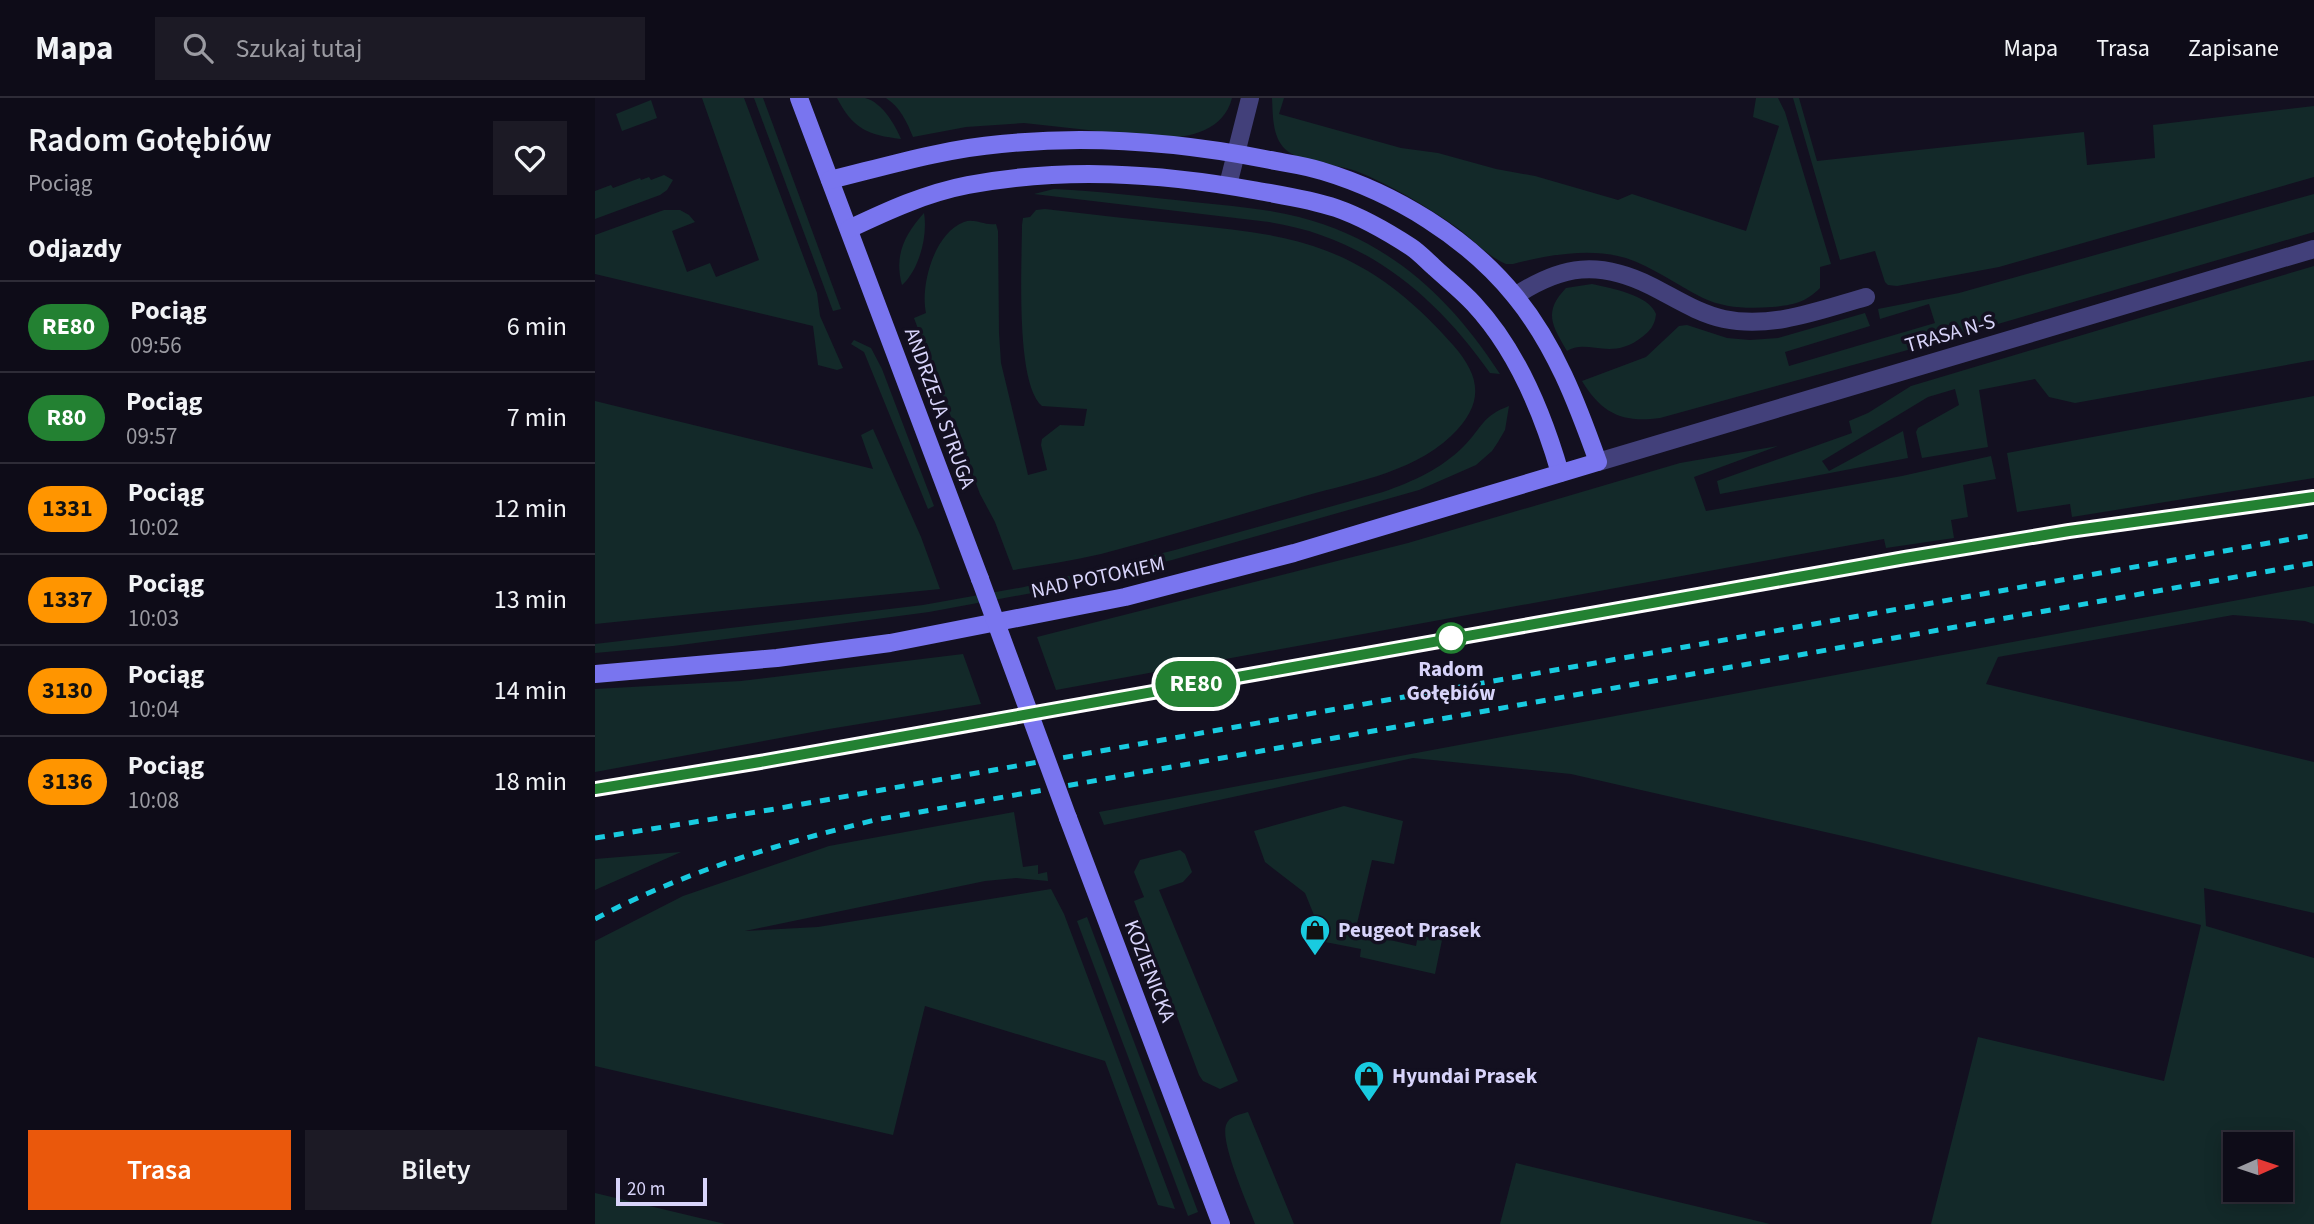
<!DOCTYPE html>
<html lang="pl">
<head>
<meta charset="utf-8">
<style>
  :root { --surface:#0e0c18; --page:#1c1a25; --text:#f1f3f6; --muted:#9b9ba2; --line:#2e2c37; --accent:#ea580c }
  body { margin:0; font-family:"Source Sans 3",sans-serif; background:var(--page); color:var(--text); height:100vh; display:flex; flex-direction:column; font-size:26px; white-space:nowrap }
  * { box-sizing:border-box; margin:0 }
  p { font-size:23px; color:var(--muted) }
  .icon { flex:none; width:38px; height:38px; fill:none; stroke:currentColor; stroke-width:2; stroke-linecap:round; stroke-linejoin:round }
  .map { position:relative; flex:1; overflow:hidden }
  .details { display:flex; flex-direction:column; background:var(--surface); width:595px }
  .details>* { flex:none }
  .badge { padding:0 14px; border-radius:23px; font-size:24px; line-height:46px }
  .needle { width:46px; rotate:87deg }
  .fabs { position:absolute; left:1628px; top:1034px; display:grid; gap:14px }
  .fabs a { display:grid; place-items:center; width:70px; height:70px; border-radius:0px; background:var(--surface); box-shadow:0 4px 18px #0003,0 0 0 2px var(--line); font-size:35px }
  .scale { position:absolute; left:21px; bottom:18px; width:91px; box-sizing:border-box; padding-left:7px; border:4px solid #d8d4fa; border-top:0; font-size:19px; line-height:24px; white-space:nowrap; color:#d8d4fa; -webkit-text-stroke:5px #131020; paint-order:stroke }
  .map>.badge { position:absolute; translate:-50% -50%; box-shadow:0 0 0 4px #fff }
  h2 { padding:0 28px; font-size:26px; line-height:63px }
  .round { display:grid; place-items:center; flex:none; width:74px; height:74px; border-radius:0px; background:var(--page) }
  .headline { display:flex; align-items:center; justify-content:space-between; height:119px; padding:0 28px }
  h1 { font-size:33px; font-weight:600; line-height:52px }
  .primary-button { display:flex; gap:14px; margin-top:auto; padding:14px 28px }
  .primary-button a { flex:1; height:80px; border-radius:0px; background:var(--accent); color:#fff; font-size:28px; font-weight:600; line-height:80px; text-align:center }
  .primary-button a+a { background:var(--page); color:var(--text) }
  ul { padding:0; list-style:none }
  li { display:flex; align-items:center; gap:21px; height:91px; padding:0 28px; border-top:2px solid var(--line) }
  li div { flex:1 }
  li b { display:block; font-size:26px }
  li em { font-style:normal }
  li .badge { min-width:77px; font-weight:700; text-align:center }
  header { display:flex; align-items:center; gap:42px; box-sizing:border-box; height:98px; padding:0 35px; background:var(--surface); border-bottom:2px solid var(--line) }
  header strong { font-size:33px }
  nav { display:flex; gap:38px; margin-inline-start:auto; font-size:24px }
  .search { width:490px; height:63px; background:var(--page); display:flex; align-items:center; gap:18px; box-sizing:border-box; padding:0 24px; border-radius:0px; color:var(--muted); font-size:26px }
  main { display:flex; flex:1; min-height:0 }
  .map>svg:first-child { display:block }
  .green { fill:#132929; fill-rule:evenodd }
  .lines { fill:none; stroke-linecap:round; stroke-linejoin:round }
  .minor { stroke:#42407a; stroke-width:18 }
  .secondary { stroke:#7975ef; stroke-width:18 }
  .rail { stroke:#19cbe0; stroke-width:5; stroke-dasharray:10 9; stroke-linecap:butt }
  .secondary-bridge { stroke:#7975ef; stroke-width:18 }
  .line-casing { stroke:#fff; stroke-width:16 }
  .line { stroke:#238132; stroke-width:10 }
  .stop-dot { fill:#fff; stroke:#238132; stroke-width:3.5 }
  .labels { text-anchor:middle; dominant-baseline:central; stroke-width:7; stroke-linejoin:round; paint-order:stroke }
  .street-label { font-size:21px; fill:#d8d4fa; stroke:#131020 }
  .stop-label { font-size:21px; font-weight:bold; fill:#d8d4fa; stroke:#131020 }
  .poi-label { font-size:21px; font-weight:bold; fill:#d8d4fa; stroke:#131020; text-anchor:start }
</style>
</head>
<body>
<header>
<strong>Mapa</strong>
<div class="search"><svg class="icon" aria-label="search" viewBox="0 0 24 24"><circle cx="10" cy="10" r="6"/><path d="M15 15l6 6"/></svg>Szukaj tutaj</div>
<nav><a>Mapa</a><a>Trasa</a><a>Zapisane</a></nav>
</header>
<main>
<section class="details">
<div class="headline"><div><h1>Radom Gołębiów</h1><p>Pociąg</p></div><a class="round"><svg class="icon" aria-label="heart" viewBox="0 0 24 24"><path d="M12 20l-8-8c-3-5 5-10 8-4 3-6 11-1 8 4z"/></svg></a></div>
<h2>Odjazdy</h2>
<ul>
<li><span class="badge" style="background:#238132;color:#fff">RE80</span><div><b>Pociąg</b><p>09:56</p></div><em>6 min</em></li>
<li><span class="badge" style="background:#238132;color:#fff">R80</span><div><b>Pociąg</b><p>09:57</p></div><em>7 min</em></li>
<li><span class="badge" style="background:#ff9500;color:#111">1331</span><div><b>Pociąg</b><p>10:02</p></div><em>12 min</em></li>
<li><span class="badge" style="background:#ff9500;color:#111">1337</span><div><b>Pociąg</b><p>10:03</p></div><em>13 min</em></li>
<li><span class="badge" style="background:#ff9500;color:#111">3130</span><div><b>Pociąg</b><p>10:04</p></div><em>14 min</em></li>
<li><span class="badge" style="background:#ff9500;color:#111">3136</span><div><b>Pociąg</b><p>10:08</p></div><em>18 min</em></li>
</ul>
<div class="primary-button"><a>Trasa</a><a>Bilety</a></div>
</section>
<div class="map">
<svg width="1719" height="1126" viewBox="0 0 1719 1126">
  <rect width="100%" height="100%" fill="#131020"/>
  <g class="green">
    <path d="M107,0H149L222,195L225,218L248,270L242,272L223,267L218,228L0,176V137L69,112H85L94,117L100,124L77,133L92,174L115,165L121,179L164,162Z"/>
    <path d="M159,0H168L246,211L238,213Z"/>
    <path d="M242,0C251,0 262,0 270,0C287,4 300,27 306,41C273,37 258,31 242,0Z"/>
    <path d="M291,0H637C629,32 596,40 566,40L429,25L371,29L318,39C312,24 305,9 291,0Z"/>
    <path d="M677,0H689L684,16L806,50L843,55L901,71L940,78L1023,102L1037,96L1151,133L1184,28L1158,19L1161,0H1183L1190,14L1236,166L1225,169V190C1210,205 1198,207 1177,209C1153,211 1129,210 1108,200C1082,187 1058,169 1031,160C994,149 954,157 918,166H911C894,159 879,143 864,131C833,109 796,87 761,73C741,66 705,65 690,51C677,38 678,17 677,0Z"/>
    <path d="M1198,0H1204L1222,63L1489,34L1492,67L1560,60L1558,27L1719,8V79L1404,169L1302,188L1293,187L1290,184L1280,153L1245,162Z"/>
    <path d="M56,2L62,20L27,33L21,16Z"/>
    <path d="M69,77L78,82L72,92L65,97L0,121V93L16,87L18,90L45,80L46,82L54,79L56,82Z"/>
    <path d="M459,91C506,93 552,99 598,104C633,108 669,110 704,119C794,142 856,200 905,276L895,275C840,197 771,139 674,124L439,96Z"/>
    <path d="M1719,96V134L1320,250L1065,320C1028,325 1007,316 987,283L1051,259L1084,228L1092,227L1132,240L1155,242L1183,240L1270,215L1275,228L1190,254L1194,268L1340,225L1334,206L1285,221L1283,211L1364,195Z"/>
    <path d="M450,111C499,117 548,122 597,127C642,132 689,136 732,153C782,172 823,207 858,247C887,280 889,306 856,338C815,377 751,385 700,401C636,419 571,439 506,456C477,463 447,467 418,472L400,424L385,396L319,220L331,215C325,188 339,135 369,124C380,120 389,128 401,126L403,133L404,235L406,265L433,377L452,372L446,347L447,341L465,327L489,328L492,311L447,308C420,286 427,164 427,127L428,120L435,119L441,112Z"/>
    <path d="M329,115C333,138 324,172 307,187C299,158 309,137 329,115Z"/>
    <path d="M1719,168V262L1480,305L1454,299L1440,281L1384,292L1393,349L1327,360L1321,334L1323,330L1364,307L1360,291L1333,299L1227,363L1234,373L1308,333L1313,360L1125,396L1122,383L1257,335L1254,323L1273,315L1316,288Z"/>
    <path d="M997,186C1016,190 1054,197 1061,216C1060,227 1055,233 1047,239C1016,264 992,240 972,253C957,227 948,214 971,190Z"/>
    <path d="M259,242L276,250L287,271L339,408L333,411L269,254L256,246Z"/>
    <path d="M1719,298V380L1477,419L1475,406L1422,414L1412,355Z"/>
    <path d="M0,303L278,371L266,337L278,331L326,439L345,491L0,526Z"/>
    <path d="M914,308L910,332L903,344L897,353L881,367L824,392L577,462L437,495L334,514L78,548L0,555V546L328,507L429,489L580,452L788,394C819,383 846,371 869,348C887,330 887,318 914,308Z"/>
    <path d="M1183,348L1099,379L1111,413L1307,378L1396,358L1401,381L1368,387L1373,419L1356,422L1359,440L1291,450L1289,441L461,592L442,539L813,445L1085,365Z"/>
    <path d="M1719,488V526L1710,523L1638,517L1403,559L1391,586L1719,664V815L1609,790L1611,828L1719,860V1126H1336L1383,939L1569,983L1606,827L1274,744L976,676L818,660L509,727L504,714ZM1640,1046H1685V1092H1640Z"/>
    <path d="M368,556L386,606L234,631L0,674V591L146,583Z"/>
    <path d="M749,708L808,723L799,766L777,762L760,834L821,848L823,837L847,842L840,876L765,859L766,851L730,844L710,795L670,764L659,733Z"/>
    <path d="M419,714L428,769L443,767V776L452,774L453,783L421,780L390,783L150,833L223,829L456,791L469,816L580,1111L563,1107L510,963L330,908L298,1037L0,968V843L88,798L234,748Z"/>
    <path d="M585,752L590,756L597,774L588,784L564,792L643,983L625,991L608,983L604,977L539,803L549,799L539,774L545,762Z"/>
    <path d="M86,754L0,792V761Z"/>
    <path d="M492,819L603,1114L593,1118L482,823Z"/>
    <path d="M653,1014L699,1126H660C653,1107 625,1045 631,1027C634,1018 644,1017 653,1014Z"/>
    <path d="M921,1065L1175,1126H905Z"/>
    <path d="M0,1095L130,1126H0Z"/>
  </g>
  <g class="lines">
    <g class="minor">
      <path d="M633,87L655,0"/>
      <path d="M920,198C967,167 1004,162 1056,188C1080,200 1102,215 1129,221C1177,231 1225,212 1271,199"/>
      <path d="M1003,364L1719,151"/>
    </g>
    <g class="secondary">
      <path d="M204,0L385,481"/>
      <path d="M254,131C292,113 331,95 373,87C468,69 563,75 658,92C685,97 714,101 741,110C767,119 793,134 816,149C825,155 832,163 840,170C853,182 867,193 879,206C921,251 948,316 965,375"/>
      <path d="M0,576L182,560L295,545L530,499L699,455L1003,364C982,305 960,247 920,198C872,139 800,95 727,73C709,67 689,65 670,61C583,44 494,37 406,46C348,51 292,68 235,82"/>
      <path d="M473,720L626,1126"/>
    </g>
    <g class="rail">
      <path d="M0,691L165,664L1310,460L1474,433L1719,399"/>
      <path d="M0,740L174,712L1719,437"/>
      <path d="M0,821C88,774 183,746 280,722L1719,465"/>
    </g>
    <path class="secondary-bridge" d="M385,481L473,720"/>
  </g>
  <g class="lines">
    <g class="line-casing">
      <path id="line" d="M0,691L165,664L1310,460L1474,433L1719,399"/>
    </g>
    <use href="#line" class="line"/>
  </g>
  <defs>
    <g id="shop-pin" transform="scale(1.575)"><path d="M0 17L-7.5 6A9.5 9.5 0 1 1 7.5 6Z" fill="#19cbe0" stroke="#131020"/><path d="M-5-2.5h2.3a2.7 3.5 0 0 1 5.4 0H5L5.5 6h-11ZM-1.5-2.5h3a1.5 2.3 0 0 0-3 0Z" fill="#111"/></g>
  </defs>
  <g fill-rule="evenodd">
    <use href="#shop-pin" x="720" y="832"/>
    <use href="#shop-pin" x="774" y="978"/>
  </g>
  <circle class="stop-dot" cx="856" cy="540" r="14"/>
  <g class="labels">
    <g class="street-label">
      <text transform="translate(1355 235) rotate(-16)">TRASA N-S</text>
      <text transform="translate(345 310) rotate(70)">ANDRZEJA STRUGA</text>
      <text transform="translate(503 479) rotate(-12)">NAD POTOKIEM</text>
      <text transform="translate(555 873) rotate(69)">KOZIENICKA</text>
    </g>
    <g class="stop-label">
      <text x="856" y="571">Radom<tspan x="856" dy="24">Gołębiów</tspan></text>
    </g>
    <g class="poi-label">
      <text x="743" y="832">Peugeot Prasek</text>
      <text x="797" y="978">Hyundai Prasek</text>
    </g>
  </g>
</svg>
<div class="fabs">
<a><svg class="needle" viewBox="-14 -14 28 28"><path d="M0-13l5 13h-10z" fill="#e53935"/><path d="M0 13l5-13h-10z" fill="#9b9ba2"/></svg></a>
</div>
<div class="scale">20 m</div>
<b class="badge" style="left:601px;top:586px;background:#238132;color:#fff">RE80</b>
</div>
</main>
</body>
</html>
